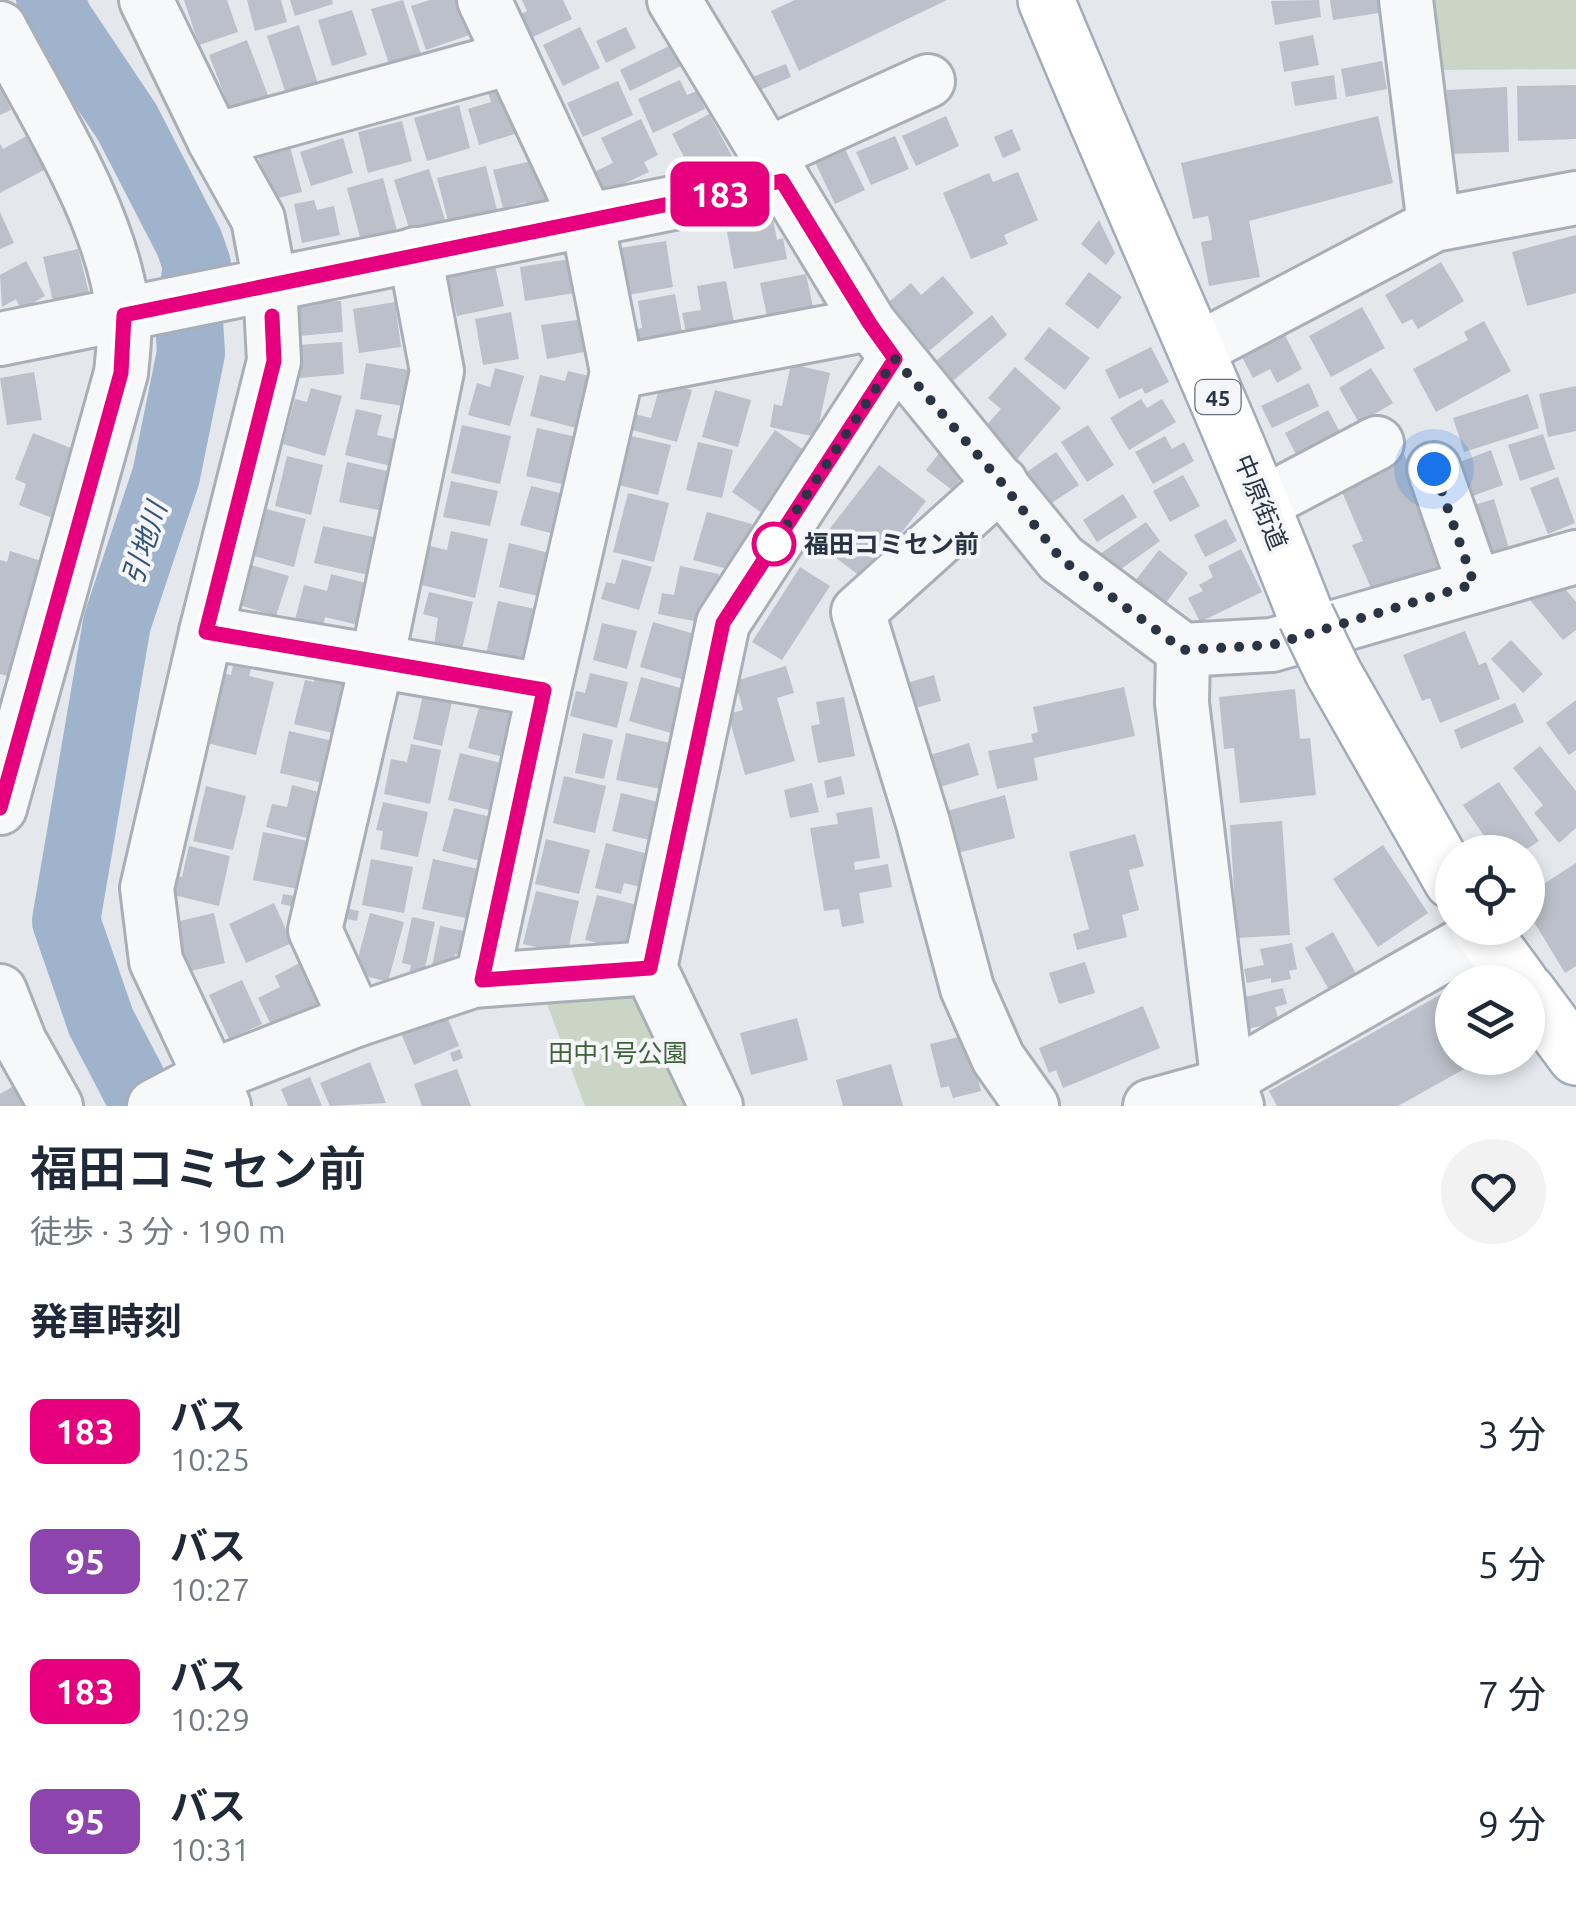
<!DOCTYPE html>
<html lang="ja">
<head>
<meta charset="utf-8">
<style>
  :root { --surface:#fff; --page:#f2f2f3; --text:#1f2937; --muted:#747a83 }
  body { margin:0; font-family:Ubuntu,"Noto Sans JP",sans-serif; background:var(--page); color:var(--text); height:100vh; display:flex; flex-direction:column; font-size:38px; white-space:nowrap }
  * { box-sizing:border-box; margin:0 }
  p { font-size:32px; color:var(--muted) }
  .icon { flex:none; width:55px; height:55px; fill:none; stroke:currentColor; stroke-width:2; stroke-linecap:round; stroke-linejoin:round }
  .map { position:relative; height:1106px; overflow:hidden }
  .panel { display:flex; flex-direction:column; background:var(--surface); flex:1 }
  .panel>* { flex:none }
  .badge { padding:0 20px; border-radius:15px; font-size:35px; line-height:65px }
  .controls { position:absolute; left:1435px; top:835px; display:grid; gap:20px }
  .controls a { display:grid; place-items:center; width:110px; height:110px; border-radius:50%; background:var(--surface); box-shadow:0 5px 15px #0003; font-size:50px }
  .you { position:absolute; width:50px; height:50px; margin:-25px; border:8px solid #fff; border-radius:50%; background:#1a73e8; box-shadow:0 0 0 15px #1a73e833 }
  .map>.badge { position:absolute; translate:-50% -50%; box-shadow:0 0 0 5px #fff }
  h2 { padding:0 30px; font-size:38px; line-height:90px }
  .round { display:grid; place-items:center; flex:none; width:105px; height:105px; border-radius:52px; background:var(--page) }
  .head { display:flex; align-items:center; justify-content:space-between; height:170px; padding:0 30px }
  h1 { font-size:48px; font-weight:600; line-height:75px }
  ul { padding:0; list-style:none }
  li { display:flex; align-items:center; gap:30px; height:130px; padding:0 30px }
  li div { flex:1 }
  li b { display:block; font-size:38px }
  li em { font-style:normal }
  li .badge { min-width:110px; font-weight:700; text-align:center }
  .map>svg:first-child { display:block }
  .green { fill:#c9d6c5 }
  .lines { fill:none; stroke-linecap:round; stroke-linejoin:round }
  .river { stroke:#9fb4cc; stroke-width:68 }
  .building { fill:#bbc0ca }
  .minor-casing { stroke:#a9aeb7; stroke-width:58 }
  .major-casing { stroke:#a3abb8; stroke-width:60 }
  .minor { stroke:#f7f8fa; stroke-width:52 }
  .major { stroke:#fff; stroke-width:55 }
  .major-bridge-casing { stroke:#a3abb8; stroke-width:60; stroke-linecap:butt }
  .major-bridge { stroke:#fff; stroke-width:55 }
  .line-casing { stroke:#fff; stroke-width:22 }
  .line { stroke:#e6007e; stroke-width:15 }
  .walk { stroke:#2b3445; stroke-width:10; stroke-dasharray:0 18 }
  .stop-dot { fill:#fff; stroke:#e6007e; stroke-width:5 }
  .labels { text-anchor:middle; dominant-baseline:central; stroke-width:8; stroke-linejoin:round; paint-order:stroke }
  .shield { fill:#f4f6f9; stroke:#676e7b; stroke-width:2.5 }
  .shield-label { font-size:22px; font-weight:bold; fill:#2b3445 }
  .street-label { font-size:25px; fill:#2b3445; stroke:#f4f6f9 }
  .stop-label { font-size:25px; font-weight:bold; fill:#2b3445; stroke:#f4f6f9; text-anchor:start }
  .park-label { font-size:25px; fill:#3f6138; stroke:#f4f6f9 }
  .water-label { font-size:28px; font-style:italic; fill:#34527a; stroke:#f4f6f9 }
</style>
</head>
<body>
<div class="map">
<svg width="1576" height="1106" viewBox="0 0 1576 1106">
  <rect width="100%" height="100%" fill="#e4e7ec"/>
  <g class="green">
    <path d="M1430,0H1576V69L1439,70Z"/>
    <path d="M641,985L697,1106H585L543,993Z"/>
  </g>
  <g class="lines">
    <path class="river" d="M50,0L60,22L127,122L189,242L197,265L189,321L191,353L166,476L117,623L66,921L101,1022L145,1106"/>
  </g>
  <g class="building">
    <path d="M184,0H227L238,32L199,45Z"/>
    <path d="M247,0H281L287,22L255,31Z"/>
    <path d="M290,0H332L333,4L295,16Z"/>
    <path d="M403,0L422,57L390,67L371,9Z"/>
    <path d="M430,0H467L478,32L426,50L411,6Z"/>
    <path d="M522,0H563L572,19L524,41L513,18L527,11Z"/>
    <path d="M795,0H947L799,71L771,11Z"/>
    <path d="M1319,0L1321,17L1275,25L1271,1Z"/>
    <path d="M1330,0H1377L1379,13L1333,20Z"/>
    <path d="M352,10L367,55L332,66L318,20Z"/>
    <path d="M299,25L318,84L286,94L267,36Z"/>
    <path d="M580,27L600,68L563,86L543,45Z"/>
    <path d="M626,27L636,48L606,63L596,41Z"/>
    <path d="M1313,35L1319,65L1284,72L1279,42Z"/>
    <path d="M247,40L269,98L231,112L209,55Z"/>
    <path d="M673,44L683,65L630,91L620,70Z"/>
    <path d="M1382,61L1387,89L1346,97L1341,69Z"/>
    <path d="M786,64L791,77L755,92L750,78Z"/>
    <path d="M1334,75L1337,99L1295,106L1291,82Z"/>
    <path d="M505,80L521,132L479,145L468,109L491,102L486,86Z"/>
    <path d="M680,80L687,95L697,91L705,109L653,133L638,99Z"/>
    <path d="M618,81L633,115L583,137L567,103Z"/>
    <path d="M1576,85V139L1518,141L1517,86Z"/>
    <path d="M0,87L11,110L0,115Z"/>
    <path d="M1507,87L1509,152L1449,154L1447,90Z"/>
    <path d="M459,105L470,148L427,161L414,118Z"/>
    <path d="M709,114L733,158L695,178L672,134Z"/>
    <path d="M946,116L959,146L916,166L902,136Z"/>
    <path d="M1378,116L1393,183L1249,221L1260,277L1209,286L1201,242L1212,240L1211,229L1208,216L1193,219L1181,163Z"/>
    <path d="M641,119L658,155L644,162L649,172L604,193L594,172L613,163L601,138Z"/>
    <path d="M402,121L412,161L368,173L358,132Z"/>
    <path d="M1012,129L1021,150L1003,158L994,137Z"/>
    <path d="M30,134L48,168L0,193V144L3,149Z"/>
    <path d="M895,136L909,169L871,185L856,152Z"/>
    <path d="M343,138L353,173L311,186L300,152Z"/>
    <path d="M288,139L302,192L271,200L256,148Z"/>
    <path d="M842,143L865,190L835,204L813,158Z"/>
    <path d="M540,159L551,203L528,209L526,202L503,208L493,170Z"/>
    <path d="M486,166L498,214L474,220L473,215L448,221L437,178Z"/>
    <path d="M429,169L445,220L410,231L394,180Z"/>
    <path d="M1018,172L1038,220L1004,235L1008,244L971,259L943,193L989,173L993,182Z"/>
    <path d="M383,178L397,231L361,241L347,188Z"/>
    <path d="M314,200L317,210L334,206L340,235L302,243L294,204Z"/>
    <path d="M0,212L14,243L0,249Z"/>
    <path d="M773,218L777,240L783,238L787,259L734,269L726,227Z"/>
    <path d="M1099,220L1115,253L1106,265L1081,244Z"/>
    <path d="M1576,235V293L1527,306L1512,252Z"/>
    <path d="M666,241L673,287L628,295L620,248Z"/>
    <path d="M78,249L90,297L54,306L43,257Z"/>
    <path d="M570,259L575,293L525,301L520,267Z"/>
    <path d="M26,261L45,296L21,310L16,299L2,307L0,275Z"/>
    <path d="M1441,262L1464,301L1418,329L1412,319L1402,324L1385,295Z"/>
    <path d="M495,266L504,306L457,316L448,277Z"/>
    <path d="M1089,272L1122,297L1098,329L1065,304Z"/>
    <path d="M806,274L815,316L768,321L760,283Z"/>
    <path d="M943,276L974,313L929,351L889,302L911,283L921,295Z"/>
    <path d="M726,281L736,333L688,342L682,313L701,310L697,286Z"/>
    <path d="M675,294L684,343L634,352L631,330L642,328L638,301Z"/>
    <path d="M341,301L343,332L299,336L297,303Z"/>
    <path d="M395,302L401,347L359,353L353,309Z"/>
    <path d="M1362,307L1385,348L1331,377L1309,336Z"/>
    <path d="M511,312L519,359L483,365L475,319Z"/>
    <path d="M992,315L1007,335L948,385L931,365Z"/>
    <path d="M584,319L589,351L547,359L541,325Z"/>
    <path d="M1484,321L1511,371L1436,412L1413,369L1468,340L1464,332Z"/>
    <path d="M1049,327L1090,358L1065,390L1024,359Z"/>
    <path d="M1285,335L1302,369L1277,383L1270,369L1253,378L1242,357Z"/>
    <path d="M342,342L344,374L300,378L298,345Z"/>
    <path d="M1151,347L1169,382L1145,394L1142,388L1119,399L1105,370Z"/>
    <path d="M366,363L409,370L403,406L360,399Z"/>
    <path d="M791,364L830,373L816,437L770,427L774,404L782,406Z"/>
    <path d="M1015,367L1061,408L1017,459L983,429L1001,409L988,398Z"/>
    <path d="M495,368L524,376L510,426L468,415L477,383L490,387Z"/>
    <path d="M1371,368L1393,403L1359,423L1339,388Z"/>
    <path d="M568,371L597,378L584,430L530,416L540,375L565,381Z"/>
    <path d="M34,372L42,420L7,425L0,378Z"/>
    <path d="M661,382L692,390L677,442L625,428L630,413L651,418Z"/>
    <path d="M1309,383L1319,406L1272,428L1261,406Z"/>
    <path d="M1576,386V431L1548,437L1539,394Z"/>
    <path d="M311,388L342,396L325,456L283,444L295,399L307,402Z"/>
    <path d="M715,390L751,400L738,447L702,437Z"/>
    <path d="M1528,394L1539,428L1464,452L1453,418Z"/>
    <path d="M1141,399L1147,408L1162,399L1176,422L1129,450L1110,418Z"/>
    <path d="M356,409L382,415L377,435L402,441L395,467L345,455Z"/>
    <path d="M1328,410L1346,443L1298,458L1285,433Z"/>
    <path d="M462,425L511,436L500,484L451,473Z"/>
    <path d="M1088,425L1114,465L1087,482L1061,442Z"/>
    <path d="M537,428L581,438L570,486L526,476Z"/>
    <path d="M775,430L811,455L768,517L732,492Z"/>
    <path d="M33,433L81,452L55,519L19,505L26,484L15,479Z"/>
    <path d="M1543,434L1555,469L1520,481L1508,445Z"/>
    <path d="M631,436L671,445L658,495L619,485Z"/>
    <path d="M1165,436L1172,449L1184,442L1194,461L1153,484L1135,452Z"/>
    <path d="M698,442L733,450L722,498L686,490Z"/>
    <path d="M1491,450L1503,485L1464,499L1452,465Z"/>
    <path d="M940,452L966,472L952,490L926,470Z"/>
    <path d="M1056,452L1079,485L1047,506L1025,473Z"/>
    <path d="M1403,452L1429,511L1447,566L1375,597L1352,545L1363,541L1337,480Z"/>
    <path d="M287,456L323,465L311,515L275,506Z"/>
    <path d="M347,462L396,473L388,512L339,502Z"/>
    <path d="M879,465L926,501L865,580L818,544Z"/>
    <path d="M1183,475L1200,506L1170,522L1153,491Z"/>
    <path d="M1558,477L1575,523L1548,534L1530,488Z"/>
    <path d="M451,481L498,491L490,526L443,517Z"/>
    <path d="M531,486L564,494L554,534L520,525Z"/>
    <path d="M628,493L669,503L654,562L613,552Z"/>
    <path d="M1123,494L1137,517L1097,542L1083,520Z"/>
    <path d="M1494,499L1509,548L1482,556L1467,507Z"/>
    <path d="M266,509L306,519L294,567L254,556Z"/>
    <path d="M707,512L752,524L739,572L693,560Z"/>
    <path d="M1226,519L1237,541L1205,557L1194,535Z"/>
    <path d="M1146,522L1160,541L1114,574L1100,554Z"/>
    <path d="M323,526L382,539L373,576L314,563Z"/>
    <path d="M451,531L488,539L475,598L409,582L418,543L447,550Z"/>
    <path d="M509,543L557,555L546,598L499,587Z"/>
    <path d="M1241,549L1262,592L1200,622L1188,598L1203,591L1199,585L1213,577L1208,566Z"/>
    <path d="M1159,550L1188,573L1162,608L1132,585Z"/>
    <path d="M10,551L51,564L15,678L0,674V560L7,562Z"/>
    <path d="M622,559L652,567L639,610L601,599L606,582L615,584Z"/>
    <path d="M251,565L289,576L276,616L239,605Z"/>
    <path d="M680,566L719,574L709,624L658,614L662,593L674,595Z"/>
    <path d="M800,567L830,586L782,660L752,642Z"/>
    <path d="M331,574L377,586L366,627L325,617L323,627L295,620L304,585L327,591Z"/>
    <path d="M1556,578L1576,602V630L1563,640L1530,600Z"/>
    <path d="M429,592L473,602L460,658L433,652L438,618L423,614Z"/>
    <path d="M498,601L540,610L527,667L485,659Z"/>
    <path d="M653,622L698,635L685,680L640,667Z"/>
    <path d="M602,623L637,631L627,669L593,660Z"/>
    <path d="M1465,631L1479,665L1486,662L1500,699L1440,723L1430,698L1422,701L1403,655Z"/>
    <path d="M1511,640L1543,674L1523,693L1491,659Z"/>
    <path d="M235,657L253,661L249,676L274,682L256,755L207,743L218,699L206,697L212,670L231,675Z"/>
    <path d="M318,666L349,682L337,734L294,724L305,680L314,682Z"/>
    <path d="M786,666L794,693L777,698L795,761L745,775L728,714L743,710L735,681Z"/>
    <path d="M590,673L628,682L617,728L570,716L576,691L585,693Z"/>
    <path d="M934,675L941,701L907,710L900,685Z"/>
    <path d="M641,677L684,689L671,733L629,721Z"/>
    <path d="M1124,687L1135,736L1034,758L1038,780L997,789L988,751L1033,742L1031,734L1038,732L1033,707Z"/>
    <path d="M1295,689L1300,739L1310,738L1316,795L1240,803L1234,748L1224,749L1219,697Z"/>
    <path d="M423,695L452,702L442,746L413,739Z"/>
    <path d="M844,697L855,756L818,763L811,726L820,724L816,702Z"/>
    <path d="M481,700L520,710L508,758L468,748Z"/>
    <path d="M1576,700V750L1569,755L1546,723Z"/>
    <path d="M1515,703L1524,722L1461,749L1454,730Z"/>
    <path d="M289,731L333,741L323,783L280,773Z"/>
    <path d="M583,733L613,740L604,779L575,773Z"/>
    <path d="M626,733L670,743L661,789L616,780Z"/>
    <path d="M969,743L979,775L937,788L927,756Z"/>
    <path d="M411,744L441,750L430,804L384,794L391,759L407,762Z"/>
    <path d="M1540,746L1576,791V828L1559,843L1534,813L1543,805L1513,768Z"/>
    <path d="M460,753L501,763L489,810L448,800Z"/>
    <path d="M564,776L606,786L595,833L553,823Z"/>
    <path d="M841,776L845,794L827,798L824,781Z"/>
    <path d="M1499,782L1539,841L1522,852H1495L1463,805Z"/>
    <path d="M812,783L819,812L790,818L784,790Z"/>
    <path d="M292,785L326,794L314,840L266,827L272,804L287,807Z"/>
    <path d="M206,786L246,796L233,850L193,841Z"/>
    <path d="M621,793L658,802L649,840L612,831Z"/>
    <path d="M1005,795L1015,838L954,854L943,812Z"/>
    <path d="M383,802L428,812L418,857L380,849L383,831L376,830Z"/>
    <path d="M872,807L880,858L854,862L855,870L888,864L892,887L859,893L864,923L842,927L839,909L824,911L810,828L838,824L836,813Z"/>
    <path d="M454,808L499,819L488,863L442,851Z"/>
    <path d="M1282,821L1290,935L1237,938L1230,825Z"/>
    <path d="M263,832L313,842L303,890L253,880Z"/>
    <path d="M1135,834L1144,866L1129,870L1139,910L1122,915L1127,937L1077,950L1073,934L1089,929L1069,852Z"/>
    <path d="M546,839L590,850L579,894L535,884Z"/>
    <path d="M606,843L656,856L649,889L624,883L621,894L595,888Z"/>
    <path d="M1383,845L1428,913L1378,947L1333,879Z"/>
    <path d="M189,846L230,856L219,906L169,894L174,875L182,877Z"/>
    <path d="M371,859L413,867L404,913L362,905Z"/>
    <path d="M433,859L487,871L475,920L422,909Z"/>
    <path d="M1576,863V966L1565,973L1528,912V894Z"/>
    <path d="M536,891L579,901L567,954L523,944Z"/>
    <path d="M283,894L306,898L304,909L281,904Z"/>
    <path d="M597,895L641,906L630,951L585,940Z"/>
    <path d="M274,903L292,943L246,963L229,924Z"/>
    <path d="M339,907L359,911L357,921L337,917Z"/>
    <path d="M214,913L225,963L182,973L171,923Z"/>
    <path d="M370,913L404,922L388,982L354,973Z"/>
    <path d="M412,917L435,922L422,982L408,979L411,965L402,963Z"/>
    <path d="M440,926L474,933L470,957L455,954L452,970L432,966Z"/>
    <path d="M1333,932L1359,979L1332,995L1305,948Z"/>
    <path d="M1292,943L1297,969L1289,971L1291,979L1271,983V978L1247,983L1244,969L1264,965L1260,949Z"/>
    <path d="M307,959L331,1004L275,1033L258,998L280,987L275,976Z"/>
    <path d="M1085,962L1095,993L1059,1004L1049,973Z"/>
    <path d="M242,980L262,1024L229,1039L209,995Z"/>
    <path d="M1283,988L1287,1004L1275,1007L1279,1022L1247,1029L1241,998Z"/>
    <path d="M1452,988V1058H1484L1398,1106H1277L1269,1091Z"/>
    <path d="M1143,1006L1160,1048L1063,1088L1056,1070L1049,1073L1039,1048Z"/>
    <path d="M446,1014L459,1046L414,1065L401,1033Z"/>
    <path d="M797,1018L808,1060L751,1075L740,1033Z"/>
    <path d="M963,1036L972,1071L976,1070L981,1091L953,1098L949,1086L941,1088L930,1044Z"/>
    <path d="M460,1049L463,1058L453,1062L450,1053Z"/>
    <path d="M370,1062L386,1103L330,1106L320,1083Z"/>
    <path d="M891,1064L903,1106H843L836,1080Z"/>
    <path d="M457,1069L471,1106H422L414,1084Z"/>
    <path d="M310,1077L322,1106H288L281,1089Z"/>
    <path d="M14,1086L25,1106H0V1094Z"/>
  </g>
  <g class="lines">
    <g class="minor-casing">
      <g id="minor">
        <path d="M146,0L214,140L258,219L270,283L274,361L206,632L147,888L156,961L224,1106"/>
        <path d="M674,0L870,324L1061,559L1183,650L1272,645L1576,557"/>
        <path d="M1406,0L1434,225"/>
        <path d="M0,28C45,114 111,214 123,311C126,331 123,353 121,373L0,808"/>
        <path d="M214,140L511,58"/>
        <path d="M767,154L928,81"/>
        <path d="M0,339L782,181"/>
        <path d="M1198,349L1434,225L1576,198"/>
        <path d="M617,372L870,324"/>
        <path d="M1434,469L1474,584"/>
        <path d="M1001,483L858,612L923,823L967,988L998,1058L1032,1106"/>
        <path d="M1263,503L1377,443"/>
        <path d="M206,632L544,690"/>
        <path d="M1183,650L1182,703L1227,1077L1237,1106"/>
        <path d="M482,979L544,690L617,372L587,220L484,0"/>
        <path d="M0,991L20,1042L56,1106"/>
        <path d="M356,1020L315,930L377,661L437,371L415,254"/>
        <path d="M154,1106L209,1077L356,1020L473,981L650,968"/>
        <path d="M716,1106L650,968L723,623L895,359"/>
        <path d="M1150,1106L1208,1090L1483,933"/>
      </g>
    </g>
    <g class="major-casing">
      <g id="major">
        <path d="M1046,0C1131,206 1225,408 1306,616"/>
        <path d="M1333,672L1452,881"/>
        <path d="M1480,928L1520,982"/>
        <path d="M1528,992L1576,1057"/>
      </g>
    </g>
    <use href="#minor" class="minor"/>
    <use href="#major" class="major"/>
    <g class="major-bridge-casing">
      <path id="major-bridge" d="M1306,616L1333,672"/>
    </g>
    <use href="#major-bridge" class="major-bridge"/>
  </g>
  <g class="lines">
    <g class="line-casing">
      <path id="line" d="M0,808L121,373L124,315L782,181L870,324L895,359L723,623L650,968L482,980L544,690L206,632L274,361L272,316"/>
    </g>
    <use href="#line" class="line"/>
    <path class="walk" d="M774,544L766,557L895,359L1001,482L1061,559L1183,650L1272,645L1474,584L1434,469"/>
  </g>
  <circle class="stop-dot" cx="774" cy="544" r="20"/>
  <g class="labels">
    <rect class="shield" x="1195.5" y="380" width="45" height="34" rx="8"/>
    <g class="shield-label">
      <text x="1218" y="397">45</text>
    </g>
    <g class="street-label">
      <text transform="translate(1261 502) rotate(68)">中原街道</text>
    </g>
    <g class="stop-label">
      <text x="804" y="544">福田コミセン前</text>
    </g>
    <g class="park-label">
      <text x="618" y="1053">田中1号公園</text>
    </g>
    <g class="water-label">
      <text transform="translate(144 543) rotate(-72)">引地川</text>
    </g>
  </g>
</svg>
<div class="controls">
<a><svg class="icon" aria-label="locate" viewBox="0 0 24 24"><circle cx="12" cy="12" r="6"/><path d="M12 2v4M12 18v4M2 12h4M18 12h4"/></svg></a>
<a><svg class="icon" aria-label="layers" viewBox="0 0 24 24"><path d="M12 4l9 5-9 5-9-5zM3 14l9 5 9-5"/></svg></a>
</div>
<div class="you" style="left:1434px;top:469px"></div>
<b class="badge" style="left:720px;top:194px;background:#e6007e;color:#fff">183</b>
</div>
<section class="panel">
<div class="head"><div><h1>福田コミセン前</h1><p>徒歩 · 3 分 · 190 m</p></div><a class="round"><svg class="icon" aria-label="heart" viewBox="0 0 24 24"><path d="M12 20l-8-8c-3-5 5-10 8-4 3-6 11-1 8 4z"/></svg></a></div>
<h2>発車時刻</h2>
<ul>
<li><span class="badge" style="background:#e6007e;color:#fff">183</span><div><b>バス</b><p>10:25</p></div><em>3 分</em></li>
<li><span class="badge" style="background:#8e44ad;color:#fff">95</span><div><b>バス</b><p>10:27</p></div><em>5 分</em></li>
<li><span class="badge" style="background:#e6007e;color:#fff">183</span><div><b>バス</b><p>10:29</p></div><em>7 分</em></li>
<li><span class="badge" style="background:#8e44ad;color:#fff">95</span><div><b>バス</b><p>10:31</p></div><em>9 分</em></li>
</ul>
</section>
</body>
</html>
